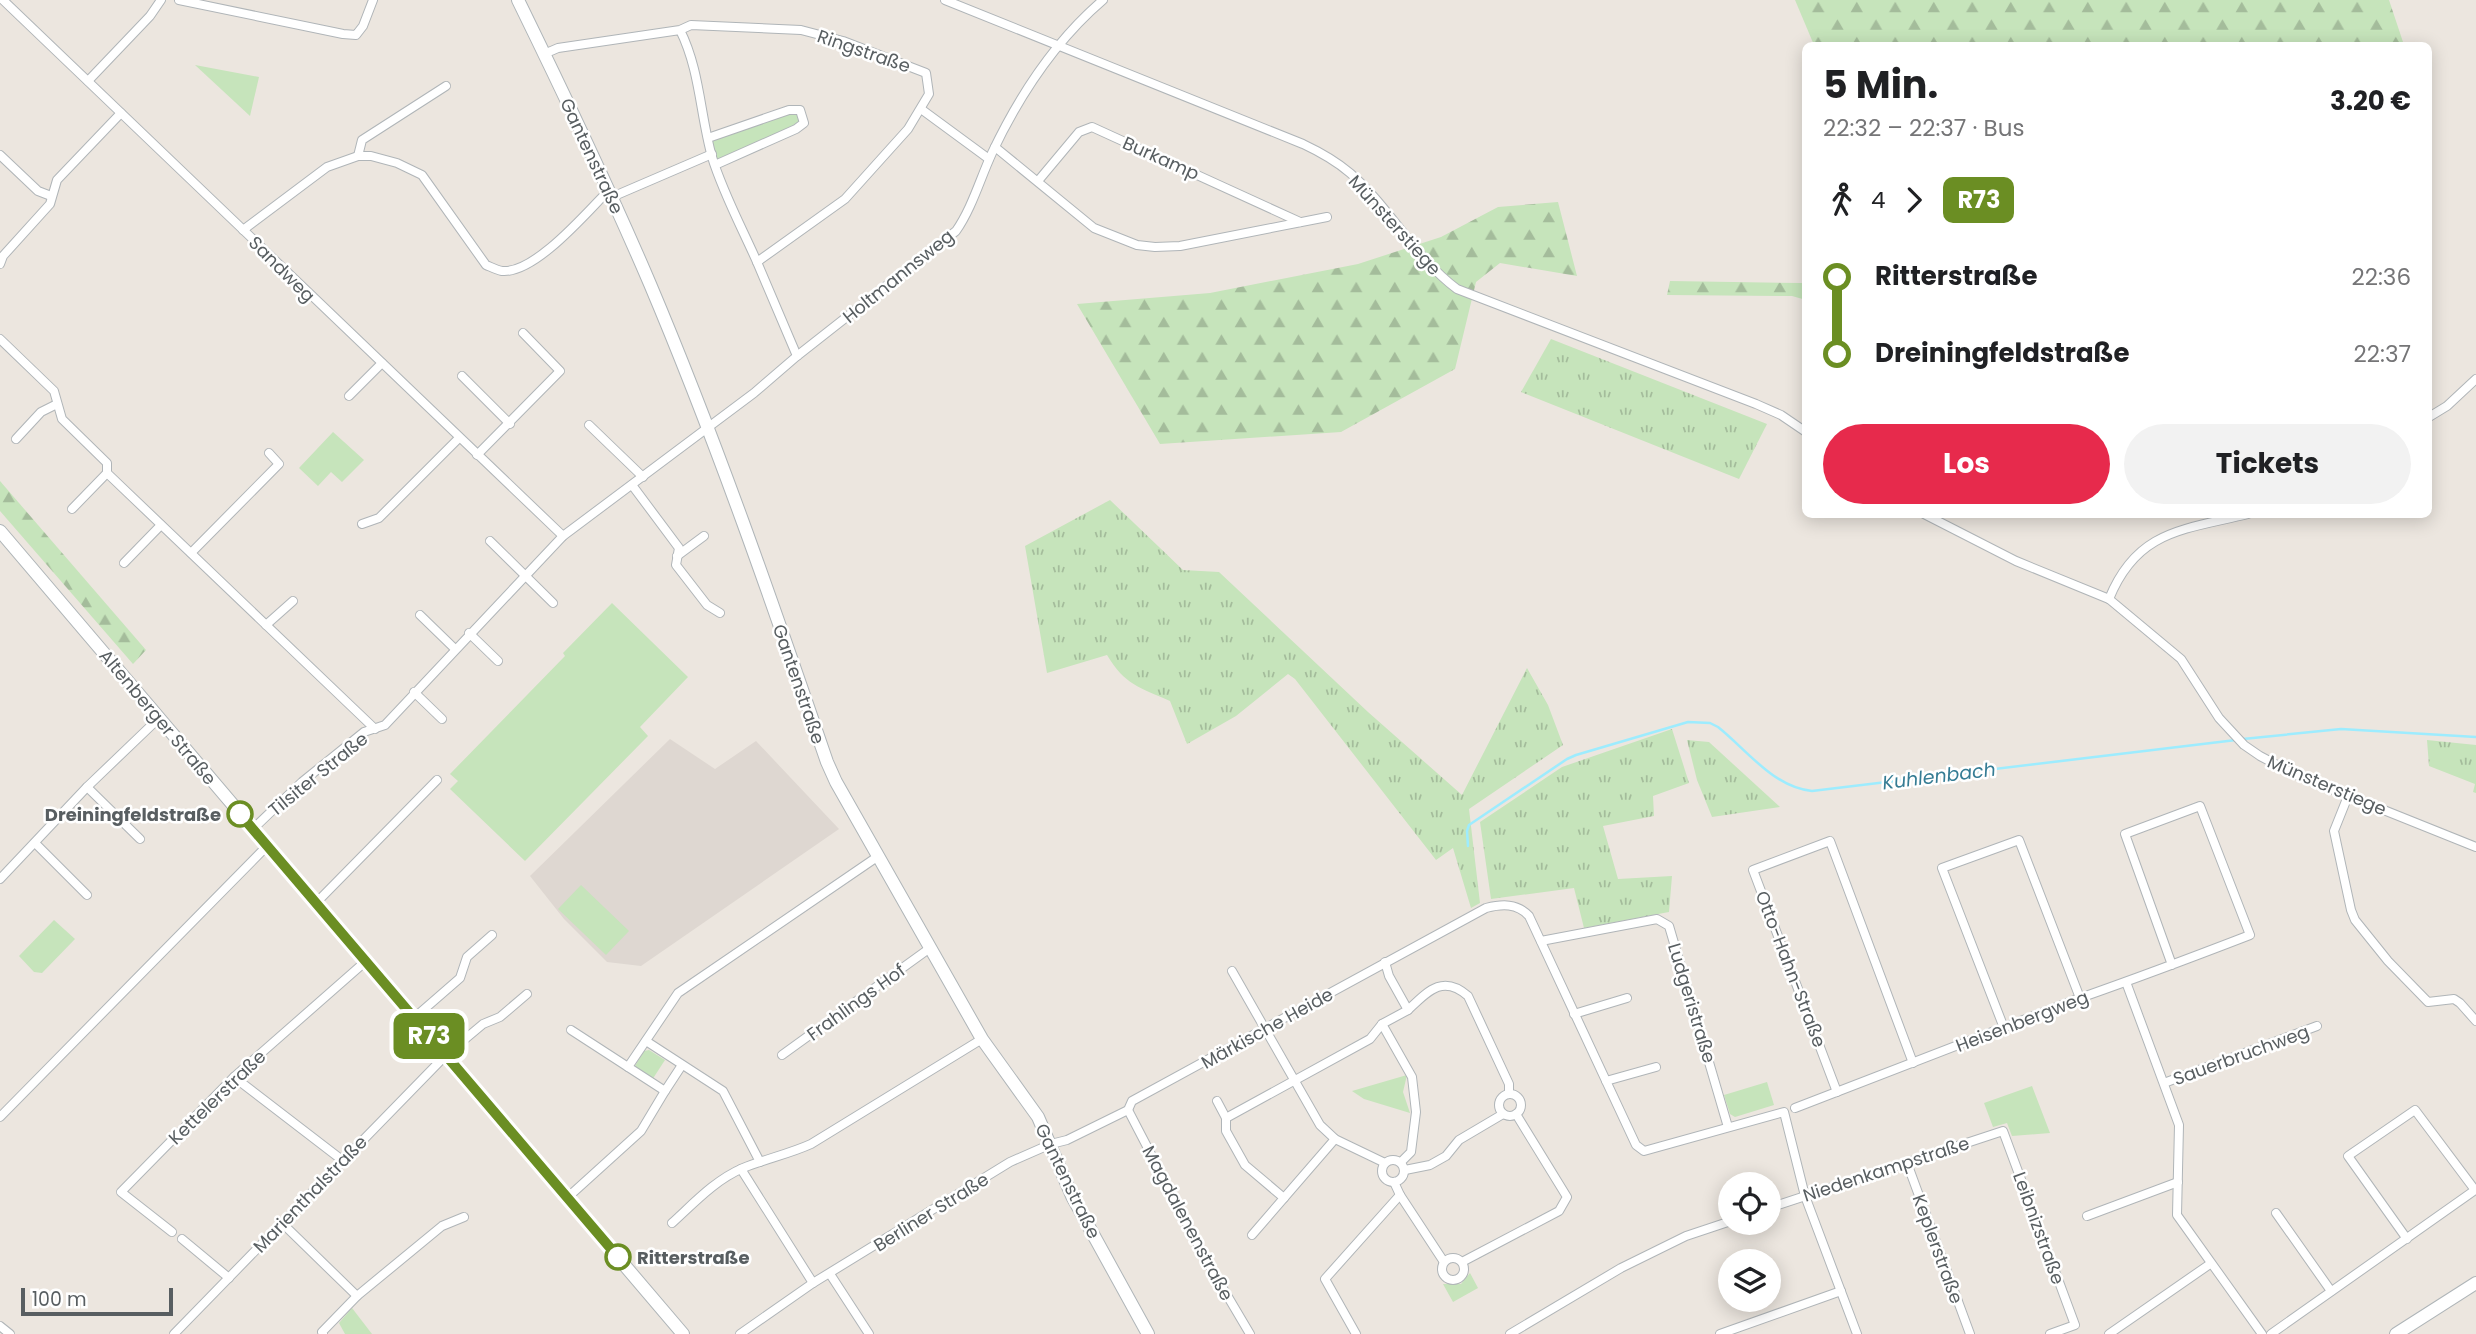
<!DOCTYPE html>
<html lang="de">
<head>
<meta charset="utf-8">
<style>
  :root { --surface:#fff; --page:#f2f2f2; --text:#202124; --muted:#757577; --accent:#e72a4c }
  body { margin:0; font-family:Poppins,sans-serif; background:var(--page); color:var(--text); height:100vh; display:flex; flex-direction:column; font-size:26px; white-space:nowrap }
  * { box-sizing:border-box; margin:0 }
  p { font-size:23px; color:var(--muted) }
  .icon { flex:none; width:38px; height:38px; fill:none; stroke:currentColor; stroke-width:2; stroke-linecap:round; stroke-linejoin:round }
  .map { position:relative; flex:1; overflow:hidden }
  .drawer { position:absolute; left:1802px; top:42px; width:630px; height:476px; display:flex; flex-direction:column; background:var(--surface); border-radius:10px; box-shadow:0 4px 18px #0003 }
  .drawer>* { flex:none }
  .badge { padding:0 14px; border-radius:10px; font-size:24px; line-height:46px }
  .buttons { position:absolute; left:1718px; top:1172px; display:grid; gap:14px }
  .buttons a { display:grid; place-items:center; width:63px; height:63px; border-radius:50%; background:var(--surface); box-shadow:0 4px 18px #0003; font-size:35px }
  .scale { position:absolute; left:21px; bottom:18px; width:152px; box-sizing:border-box; padding-left:7px; border:4px solid #585e61; border-top:0; font-size:19px; line-height:24px; white-space:nowrap; color:#585e61; -webkit-text-stroke:5px #fff; paint-order:stroke }
  .map>.badge { position:absolute; translate:-50% -50%; box-shadow:0 0 0 4px #fff }
  .legs { display:flex; align-items:center; gap:10px; height:77px; padding:0 21px; font-size:23px }
  .legs p { margin-inline-start:auto }
  .headline { display:flex; align-items:center; justify-content:space-between; height:119px; padding:0 21px }
  h1 { font-size:38px; font-weight:700; line-height:52px }
  .primary-button { display:flex; gap:14px; margin-top:auto; padding:14px 21px }
  .primary-button a { flex:1; height:80px; border-radius:42px; background:var(--accent); color:#fff; font-size:28px; font-weight:700; line-height:80px; text-align:center }
  .primary-button a+a { background:var(--page); color:var(--text) }
  ul { padding:0 21px; list-style:none }
  li { display:flex; align-items:center; gap:24px; height:77px; font-size:26px }
  li i { display:grid; place-items:center; width:10px; height:100%; margin:0 9px; background:currentColor }
  li i::after { content:''; width:18px; height:18px; margin:-9px; border:5px solid; border-radius:50%; background:var(--surface) }
  li p { margin-inline-start:auto }
  li:first-child i { background:linear-gradient(#0000 50%,currentColor 0) }
  li:last-child i { background:linear-gradient(currentColor 50%,#0000 0) }
  .map>svg:first-child { display:block }
  .education { fill:#ded7d1 }
  .grass { fill:url(#grass-tufts) }
  .forest { fill:url(#forest-firs) }
  .green { fill:#c6e4bb }
  .lines { fill:none; stroke-linecap:round; stroke-linejoin:round }
  .stream { stroke:#9decfe; stroke-width:2.5 }
  .street-casing { stroke:#b0b5b8; stroke-width:10 }
  .secondary-casing { stroke:#afb5b8; stroke-width:14 }
  .street { stroke:#fff; stroke-width:8 }
  .secondary { stroke:#fff; stroke-width:12 }
  .line-1-casing { stroke:#fff; stroke-width:16 }
  .line-1 { stroke:#6b8e23; stroke-width:10 }
  .stop-1-dot { fill:#fff; stroke:#6b8e23; stroke-width:3.5 }
  .labels { text-anchor:middle; dominant-baseline:central; stroke-width:5; stroke-linejoin:round; paint-order:stroke }
  .street-label { font-size:18px; fill:#585e61; stroke:#fff }
  .stop-label { font-size:18px; font-weight:bold; fill:#585e61; stroke:#fff; text-anchor:end }
  .water-label { font-size:19px; font-style:italic; fill:#357c94; stroke:#fff }
</style>
</head>
<body>
<div class="map">
<svg width="2476" height="1334" viewBox="0 0 2476 1334">
  <defs>
    <pattern id="grass-tufts" width="24" height="20" patternUnits="userSpaceOnUse" patternTransform="scale(1.75)"><rect width="24" height="20" fill="#c6e4bb"/><path d="M3 7l-1-3M5 7V3M7 7l1-3M15 17l-1-3M17 17v-4M19 17l1-3" fill="none" stroke="#a4bc9b"/></pattern>
    <pattern id="forest-firs" width="22" height="20" patternUnits="userSpaceOnUse" patternTransform="scale(1.75)"><rect width="22" height="20" fill="#c6e4bb"/><path d="M5 1l3.5 6h-7zM16 11l3.5 6h-7z" fill="#a4bc9b"/></pattern>
  </defs>
  <rect width="100%" height="100%" fill="#ece6df"/>
  <path class="education" d="M670,739L715,769L756,741L839,829L641,966L607,962L564,919L530,876Z"/>
  <g class="grass">
    <path d="M1551,339L1767,424L1739,479L1521,392Z"/>
    <path d="M1110,500L1183,570L1219,572L1368,712L1462,795L1527,668L1548,705L1563,745L1469,809L1480,903L1471,908L1453,848L1436,860L1295,679L1288,674L1236,716L1187,744L1170,701C1139,687 1125,685 1107,655L1047,673L1025,546Z"/>
    <path d="M1672,729L1689,783L1653,796L1654,816L1603,826L1618,879L1672,876L1669,912L1584,928L1574,888L1491,899L1480,822L1562,767Z"/>
    <path d="M1687,740L1709,742L1780,807L1712,817L1697,780Z"/>
    <path d="M2427,740L2476,745V793L2473,792L2475,784L2429,766Z"/>
  </g>
  <g class="forest">
    <path d="M1795,0H2389L2404,45H1814Z"/>
    <path d="M1558,202L1577,276L1500,263L1476,282L1455,369L1341,432L1160,444L1077,304L1210,293L1358,264L1441,237L1498,207Z"/>
    <path d="M1670,281L1802,283L1806,284V300L1792,296L1667,295Z"/>
    <path d="M0,481L146,650L133,664L0,511Z"/>
  </g>
  <g class="green">
    <path d="M195,65L259,77L250,116Z"/>
    <path d="M790,112H798L801,122L794,128L717,162L710,139Z"/>
    <path d="M333,432L364,460L342,482L331,472L318,486L299,468Z"/>
    <path d="M612,603L688,677L640,727L648,736L525,861L450,789L458,781L450,774L565,656L563,653Z"/>
    <path d="M581,885L629,931L606,955L558,909Z"/>
    <path d="M54,920L75,939L42,973L34,972L19,956Z"/>
    <path d="M649,1050L665,1060L652,1080L637,1071L635,1066L644,1051Z"/>
    <path d="M1407,1075L1403,1092L1410,1113L1364,1099L1352,1091Z"/>
    <path d="M1767,1082L1774,1105L1735,1117L1730,1114L1724,1095Z"/>
    <path d="M2032,1086L2050,1133L2012,1136L2007,1123L1993,1127L1984,1103Z"/>
    <path d="M1470,1273L1478,1288L1453,1302L1443,1284H1461Z"/>
    <path d="M352,1308L372,1334H345L339,1323Z"/>
  </g>
  <g class="lines">
    <g class="stream">
      <path d="M2243,739L2341,729L2476,737"/>
      <path d="M1468,846L1467,831L1469,825L1567,759L1576,755L1688,722L1710,723L1718,727C1747,750 1773,787 1812,791L2236,740"/>
    </g>
    <g class="street-casing">
      <g id="street">
        <path d="M3,0L563,536"/>
        <path d="M179,0L343,34L356,35L363,26L373,0"/>
        <path d="M945,0L1303,144C1320,152 1336,161 1350,173C1390,207 1414,257 1457,289L1756,404L1781,415L1806,432"/>
        <path d="M544,54L558,48L680,30L691,25L801,30L843,41L926,73L929,94L908,129L845,199L757,262C742,228 723,193 712,157C700,114 700,70 680,30"/>
        <path d="M88,81L150,16L161,0"/>
        <path d="M921,109L989,159"/>
        <path d="M708,138L789,110H800L804,123L796,129L715,165"/>
        <path d="M995,147L1094,228L1137,245L1155,247L1180,246L1327,217"/>
        <path d="M0,155L38,191L51,196"/>
        <path d="M358,156L362,140L446,86"/>
        <path d="M1038,181L1079,132L1092,127L1300,222"/>
        <path d="M612,197L712,154"/>
        <path d="M243,230L327,167L358,156H371L397,163L422,175L486,265C491,267 497,270 502,271C535,274 587,212 609,190"/>
        <path d="M757,262L797,356"/>
        <path d="M0,264L3,256L50,204L57,180L121,113"/>
        <path d="M0,339L54,391L62,419L107,463V473L72,509"/>
        <path d="M462,376L510,424"/>
        <path d="M349,396L382,363"/>
        <path d="M2429,417L2447,406L2476,379"/>
        <path d="M589,425L643,477"/>
        <path d="M16,439L41,412L57,404"/>
        <path d="M477,455L560,371L523,333"/>
        <path d="M107,473L375,729"/>
        <path d="M632,485L679,548L676,565L707,605L720,613"/>
        <path d="M1924,514L2016,561L2109,599L2181,659L2219,718L2244,745L2260,756L2294,774L2476,847"/>
        <path d="M362,524L379,518L459,438"/>
        <path d="M490,541L553,603"/>
        <path d="M191,553L279,464L269,453"/>
        <path d="M677,556L704,536"/>
        <path d="M124,563L161,525"/>
        <path d="M2109,599C2137,530 2183,530 2248,514"/>
        <path d="M420,615L454,648"/>
        <path d="M266,625L293,601"/>
        <path d="M469,633L498,661"/>
        <path d="M414,692L442,719"/>
        <path d="M87,787L140,839"/>
        <path d="M2348,796L2334,831L2351,910L2355,920L2388,961L2428,1002L2454,999L2460,1003L2476,1021"/>
        <path d="M253,829L302,782L364,732L385,725L563,536L754,393L797,356L956,231C972,208 980,179 992,153C1019,96 1055,41 1103,0"/>
        <path d="M35,843L87,895"/>
        <path d="M0,879L87,787L159,718"/>
        <path d="M316,903L437,780"/>
        <path d="M1541,941L1657,919L1669,926L1728,1127"/>
        <path d="M1385,962L1389,976L1408,1010C1428,991 1443,974 1468,996L1509,1084V1094"/>
        <path d="M1232,971L1320,1125L1335,1139L1385,1163"/>
        <path d="M2126,982L2179,1125L2177,1215L2262,1334"/>
        <path d="M1574,1014L1627,998"/>
        <path d="M414,1018L460,978L467,957L492,935"/>
        <path d="M1382,1024L1412,1077L1416,1112L1411,1152L1401,1162"/>
        <path d="M2004,1028L1942,868L2019,840L2080,998"/>
        <path d="M571,1030L628,1067"/>
        <path d="M646,1041L723,1091L760,1162"/>
        <path d="M782,1055L930,948"/>
        <path d="M682,1065L665,1091L628,1067L678,993L877,857"/>
        <path d="M234,1077L342,1160"/>
        <path d="M1606,1081L1656,1067"/>
        <path d="M2164,1083L2317,1026"/>
        <path d="M1837,1092L1753,870L1830,841L1913,1063"/>
        <circle cx="1510" cy="1105" r="11"/>
        <path d="M1217,1101L1226,1118V1131L1245,1165L1284,1198"/>
        <path d="M1795,1108L2080,998C2137,978 2193,957 2250,935L2200,806L2125,834L2172,965"/>
        <path d="M1128,1110L1205,1258L1250,1334"/>
        <path d="M0,1117L268,845"/>
        <path d="M1226,1118L1370,1039L1382,1024L1408,1010"/>
        <circle cx="1393" cy="1171" r="11"/>
        <path d="M1907,1163L1970,1334"/>
        <path d="M741,1169L813,1283"/>
        <path d="M1405,1170L1430,1165L1446,1156L1459,1140L1503,1114"/>
        <path d="M1394,1182L1400,1195L1444,1262"/>
        <path d="M567,1198L641,1131L665,1091"/>
        <path d="M1769,1208L2003,1131L2075,1325L2050,1334"/>
        <path d="M2276,1213L2331,1291"/>
        <path d="M2087,1216L2178,1182"/>
        <path d="M282,1223L357,1296"/>
        <path d="M672,1223C694,1203 715,1180 743,1168C765,1159 789,1154 811,1144L982,1039"/>
        <path d="M172,1232L121,1192L234,1077L366,961"/>
        <path d="M1252,1235L1335,1139"/>
        <path d="M182,1239L229,1278"/>
        <circle cx="1453" cy="1269" r="11"/>
        <path d="M1462,1262L1559,1211L1567,1197L1516,1114"/>
        <path d="M830,1274L869,1334"/>
        <path d="M0,1326L10,1334"/>
        <path d="M174,1334L446,1055L483,1024L500,1017L527,994"/>
        <path d="M323,1334L322,1332L357,1296L442,1226L464,1217"/>
        <path d="M740,1334L813,1283L1010,1162L1051,1144L1067,1140L1128,1110L1132,1101L1486,908C1502,904 1517,903 1529,916L1636,1145L1644,1151L1784,1112L1805,1196L1857,1334"/>
        <path d="M1356,1334L1325,1279L1400,1195"/>
        <path d="M1510,1334L1621,1268L1686,1236L1731,1221"/>
        <path d="M1720,1334L1841,1291"/>
        <path d="M2109,1334L2210,1264"/>
        <path d="M2271,1334L2475,1190L2415,1110L2348,1156L2407,1239"/>
      </g>
    </g>
    <g class="secondary-casing">
      <g id="secondary">
        <path d="M518,0C564,94 609,188 650,284C716,440 772,602 827,762L836,782L982,1039L1038,1117L1072,1196L1148,1334"/>
        <path d="M0,531L683,1334"/>
        <path d="M2396,1334L2476,1283"/>
      </g>
    </g>
    <use href="#street" class="street"/>
    <use href="#secondary" class="secondary"/>
  </g>
  <g class="lines">
    <g class="line-1-casing">
      <path id="line-1" d="M240,814L618,1257"/>
    </g>
    <use href="#line-1" class="line-1"/>
  </g>
  <g class="stop-1-dot">
    <circle cx="240" cy="814" r="12"/>
    <circle cx="618" cy="1257" r="12"/>
  </g>
  <g class="labels">
    <g class="street-label">
      <text transform="translate(864 51) rotate(19)">Ringstraße</text>
      <text transform="translate(592 156) rotate(65)">Gantenstraße</text>
      <text transform="translate(1161 158) rotate(24)">Burkamp</text>
      <text transform="translate(1395 225) rotate(48)">Münsterstiege</text>
      <text transform="translate(282 269) rotate(45)">Sandweg</text>
      <text transform="translate(898 276) rotate(-39)">Holtmannsweg</text>
      <text transform="translate(799 684) rotate(71)">Gantenstraße</text>
      <text transform="translate(158 717) rotate(50)">Altenberger Straße</text>
      <text transform="translate(318 774) rotate(-39)">Tilsiter Straße</text>
      <text transform="translate(2327 785) rotate(23)">Münsterstiege</text>
      <text transform="translate(1791 969) rotate(69)">Otto-Hahn-Straße</text>
      <text transform="translate(856 1002) rotate(-36)">Frahlings Hof</text>
      <text transform="translate(1692 1003) rotate(73)">Ludgeristraße</text>
      <text transform="translate(2022 1021) rotate(-21)">Heisenbergweg</text>
      <text transform="translate(1267 1028) rotate(-29)">Märkische Heide</text>
      <text transform="translate(2241 1055) rotate(-20)">Sauerbruchweg</text>
      <text transform="translate(217 1097) rotate(-44)">Kettelerstraße</text>
      <text transform="translate(1886 1169) rotate(-18)">Niedenkampstraße</text>
      <text transform="translate(1068 1181) rotate(64)">Gantenstraße</text>
      <text transform="translate(310 1194) rotate(-46)">Marienthalstraße</text>
      <text transform="translate(931 1212) rotate(-32)">Berliner Straße</text>
      <text transform="translate(1188 1223) rotate(62)">Magdalenenstraße</text>
      <text transform="translate(2039 1228) rotate(70)">Leibnizstraße</text>
      <text transform="translate(1938 1249) rotate(70)">Keplerstraße</text>
    </g>
    <g class="stop-label">
      <text x="221" y="814">Dreiningfeldstraße</text>
      <text x="637" y="1257" text-anchor="start">Ritterstraße</text>
    </g>
    <g class="water-label">
      <text transform="translate(1939 776) rotate(-7)">Kuhlenbach</text>
    </g>
  </g>
</svg>
<div class="buttons">
<a><svg class="icon" aria-label="locate" viewBox="0 0 24 24"><circle cx="12" cy="12" r="6"/><path d="M12 2v4M12 18v4M2 12h4M18 12h4"/></svg></a>
<a><svg class="icon" aria-label="layers" viewBox="0 0 24 24"><path d="M12 4l9 5-9 5-9-5zM3 14l9 5 9-5"/></svg></a>
</div>
<div class="scale">100 m</div>
<b class="badge" style="left:429px;top:1036px;background:#6b8e23;color:#fff">R73</b>
<section class="drawer">
<div class="headline"><div><h1>5 Min.</h1><p>22:32 – 22:37 · Bus</p></div><b>3.20 €</b></div>
<div class="legs"><svg class="icon" aria-label="walk" viewBox="0 0 24 24"><circle cx="13" cy="4" r="2"/><path d="M13 8l-2 6 4 7M11 14l-3 7M7 12l3-4h3l4 4"/></svg>4<svg class="icon" aria-label="forward" viewBox="0 0 24 24"><path d="M9 5l7 7-7 7"/></svg><b class="badge" style="background:#6b8e23;color:#fff">R73</b></div>
<ul>
<li><i style="color:#6b8e23"></i><b>Ritterstraße</b><p>22:36</p></li>
<li><i style="color:#6b8e23"></i><b>Dreiningfeldstraße</b><p>22:37</p></li>
</ul>
<div class="primary-button"><a>Los</a><a>Tickets</a></div>
</section>
</div>
</body>
</html>
